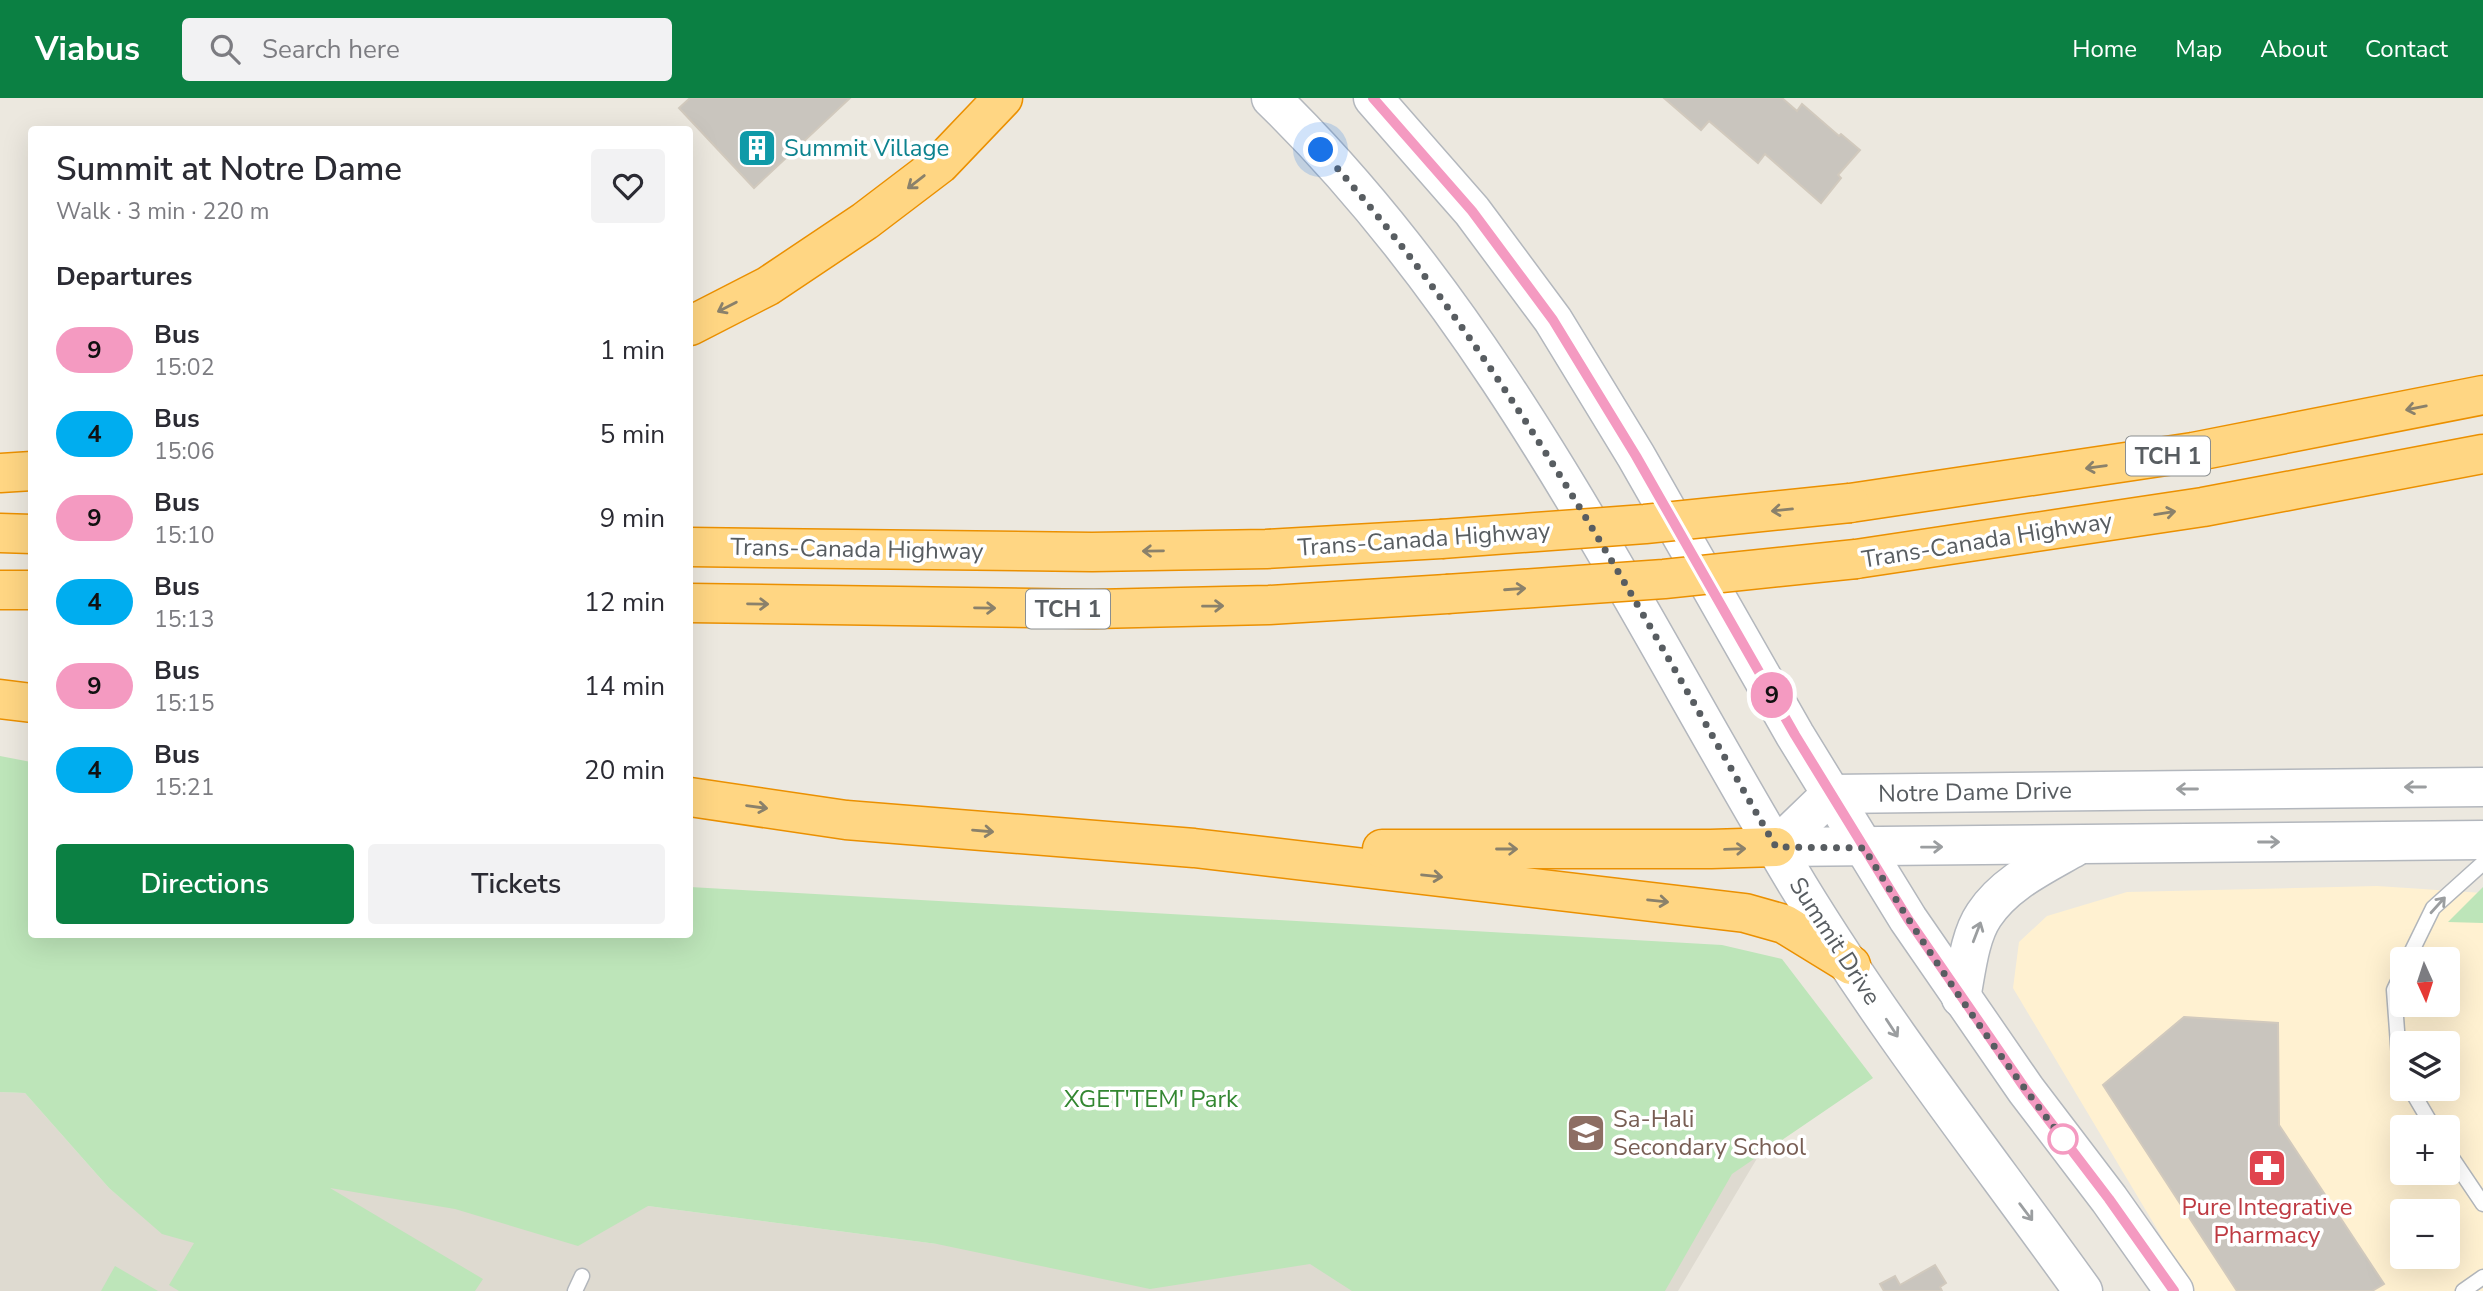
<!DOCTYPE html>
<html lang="en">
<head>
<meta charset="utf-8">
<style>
  :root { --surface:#fff; --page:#f2f2f3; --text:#2b2b33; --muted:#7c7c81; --accent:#0b8043 }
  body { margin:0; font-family:"Nunito Sans",sans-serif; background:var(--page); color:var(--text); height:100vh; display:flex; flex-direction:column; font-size:26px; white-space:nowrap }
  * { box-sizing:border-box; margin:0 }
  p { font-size:23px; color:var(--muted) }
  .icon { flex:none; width:38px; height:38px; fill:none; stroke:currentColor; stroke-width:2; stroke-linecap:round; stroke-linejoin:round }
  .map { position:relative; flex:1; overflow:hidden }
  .side { position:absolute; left:28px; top:28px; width:665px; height:812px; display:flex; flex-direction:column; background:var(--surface); border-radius:7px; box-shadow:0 7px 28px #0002 }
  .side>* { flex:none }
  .badge { padding:0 14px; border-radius:23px; font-size:24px; line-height:46px }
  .needle { width:46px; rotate:177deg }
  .tools { position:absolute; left:2390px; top:849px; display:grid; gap:14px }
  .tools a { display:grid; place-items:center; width:70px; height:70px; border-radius:7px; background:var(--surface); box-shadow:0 7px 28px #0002; font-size:35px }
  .you { position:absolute; width:35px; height:35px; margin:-18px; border:5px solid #fff; border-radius:50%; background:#1a73e8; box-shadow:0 0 0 10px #1a73e833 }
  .map>.badge { position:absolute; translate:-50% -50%; box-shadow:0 0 0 4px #fff }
  h2 { padding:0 28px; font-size:26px; line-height:63px }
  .round { display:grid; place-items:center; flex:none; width:74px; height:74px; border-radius:7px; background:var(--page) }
  .overview { display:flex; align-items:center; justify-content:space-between; height:119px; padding:0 28px }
  h1 { font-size:33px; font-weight:600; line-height:52px }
  .action { display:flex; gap:14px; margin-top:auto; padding:14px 28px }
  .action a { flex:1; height:80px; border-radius:7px; background:var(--accent); color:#fff; font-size:28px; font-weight:600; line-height:80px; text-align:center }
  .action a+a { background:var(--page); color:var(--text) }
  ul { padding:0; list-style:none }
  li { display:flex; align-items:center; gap:21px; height:84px; padding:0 28px }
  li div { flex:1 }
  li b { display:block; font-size:26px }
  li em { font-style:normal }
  li .badge { min-width:77px; font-weight:700; text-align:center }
  header { display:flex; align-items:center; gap:42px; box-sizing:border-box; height:98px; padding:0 35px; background:var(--accent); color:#fff }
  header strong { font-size:33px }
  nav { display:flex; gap:38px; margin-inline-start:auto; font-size:24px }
  .search { width:490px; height:63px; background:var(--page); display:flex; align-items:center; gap:18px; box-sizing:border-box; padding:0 24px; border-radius:7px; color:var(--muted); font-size:26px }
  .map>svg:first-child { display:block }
  .commercial { fill:#fff1d1; fill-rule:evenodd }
  .education { fill:#dedad0 }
  .green { fill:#bde5b9 }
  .building { fill:#c9c5be; stroke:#d1c9bd; stroke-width:2 }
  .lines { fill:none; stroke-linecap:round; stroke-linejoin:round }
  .service-casing { stroke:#b2b6bb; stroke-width:17 }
  .secondary-casing { stroke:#b3b7bd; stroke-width:41 }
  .motorway-casing { stroke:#eb9000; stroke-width:41 }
  .service { stroke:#fff; stroke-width:14 }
  .secondary { stroke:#fff; stroke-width:38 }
  .motorway { stroke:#ffd683; stroke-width:38 }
  .motorway-bridge-casing { stroke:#eb9000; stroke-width:41; stroke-linecap:butt }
  .motorway-bridge { stroke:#ffd683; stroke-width:38 }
  .oneway { stroke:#8a816b }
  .oneway2 { stroke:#9b9ea0 }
  .line-casing { stroke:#fff; stroke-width:16 }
  .line { stroke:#f49ac1; stroke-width:10 }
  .walk { stroke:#585d61; stroke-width:7; stroke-dasharray:0 12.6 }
  .stop-dot { fill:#fff; stroke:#f49ac1; stroke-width:3.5 }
  .labels { text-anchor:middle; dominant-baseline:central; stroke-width:7; stroke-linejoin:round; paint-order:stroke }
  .shield { fill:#fff; stroke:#8a8e90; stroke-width:2 }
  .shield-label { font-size:23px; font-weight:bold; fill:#585d61 }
  .culture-label { font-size:24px; fill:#0d838f; stroke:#fff; text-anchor:start }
  .street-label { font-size:24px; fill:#585d61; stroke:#fff }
  .park-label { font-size:24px; fill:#338731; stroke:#fff }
  .education-label { font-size:24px; fill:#785e54; stroke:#fff; text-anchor:start }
  .health-label { font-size:24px; fill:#be3a42; stroke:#fff }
</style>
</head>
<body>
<header>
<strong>Viabus</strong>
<div class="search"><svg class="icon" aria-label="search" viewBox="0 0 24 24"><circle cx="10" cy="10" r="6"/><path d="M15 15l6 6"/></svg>Search here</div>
<nav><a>Home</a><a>Map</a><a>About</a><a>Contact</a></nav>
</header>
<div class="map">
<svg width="2483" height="1193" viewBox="0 0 2483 1193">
  <rect width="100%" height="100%" fill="#ece8df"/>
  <path class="commercial" d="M2377,788L2483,795V1193H2194L2013,890L2019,844L2047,818L2127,794ZM2403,861H2448V906H2403ZM2403,945H2448V990H2403ZM2403,1029H2448V1074H2403ZM2403,1113H2448V1158H2403Z"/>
  <path class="education" d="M0,994L25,995L109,1090L162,1135L198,1068L648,1108L937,1146L1781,1020L1678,1193H0Z"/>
  <g class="green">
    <path d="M0,658L31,664L32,836H690V789L1722,847L1782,861L1873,980L1732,1076L1665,1193H1352L1310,1166L1150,1191L937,1146L648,1108L578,1148L455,1111L330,1090L483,1181L475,1193H179L169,1187L194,1145L162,1136L109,1090L25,995L0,994Z"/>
    <path d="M2483,789V825L2448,824Z"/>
    <path d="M115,1168L158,1193H101Z"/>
  </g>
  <g class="building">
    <path d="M690,0H850L754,90L679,10Z"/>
    <path d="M1664,0H1782L1797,13L1802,6L1839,38L1841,36L1860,52L1838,77L1841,80L1821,105L1765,56L1758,65L1709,23L1701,32Z"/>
    <path d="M2184,919L2278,925L2279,1027L2384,1186L2372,1193H2237L2103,987Z"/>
    <path d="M1935,1167L1946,1185L1940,1189L1942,1193H1884L1880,1186L1895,1178L1900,1187Z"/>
  </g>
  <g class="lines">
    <g class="service-casing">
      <g id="service">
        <path d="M2408,861L2433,810L2483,765"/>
        <path d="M2403,873L2394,892L2400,973L2403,978"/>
        <path d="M2410,990L2433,1029"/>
        <path d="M2448,1054L2483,1106"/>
        <path d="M575,1193L582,1178"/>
        <path d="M2463,1193L2483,1179"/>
      </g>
    </g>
    <g class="secondary-casing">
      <g id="secondary">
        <path d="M1271,0C1500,222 1636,519 1799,789C1885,930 1987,1059 2083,1193"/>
        <path d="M1373,0L1472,113L1553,222L1636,358L1795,637L1908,821L2026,992L2109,1101L2174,1193"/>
        <path d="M1776,749L1831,696L2483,689"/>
        <path d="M1776,749L2483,742"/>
        <path d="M1961,900C1966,875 1969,839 1984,817C2005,785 2042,768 2075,749"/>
      </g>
    </g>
    <g class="motorway-casing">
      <g id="motorway">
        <path d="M690,228L768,188L865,123L940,66L1003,0"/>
        <path d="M0,375L32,373"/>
        <path d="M1850,405L2193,354L2483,297"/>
        <path d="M0,435L32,436"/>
        <path d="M690,449L1092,454L1266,451L1441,441"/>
        <path d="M1856,461L2203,409L2483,356"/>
        <path d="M0,492H32"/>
        <path d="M690,505L1094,511L1269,507L1447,496"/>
        <path d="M0,601L32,605"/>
        <path d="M690,699L846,722L1194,750L1745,815L1784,826L1851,867"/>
        <path d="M1382,751H1711L1776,749"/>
      </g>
    </g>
    <use href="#service" class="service"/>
    <use href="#secondary" class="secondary"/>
    <use href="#motorway" class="motorway"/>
    <g class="motorway-bridge-casing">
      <g id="motorway-bridge">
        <path d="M1441,441L1645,426L1850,405"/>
        <path d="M1447,496L1664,481L1856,461"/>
      </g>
    </g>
    <use href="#motorway-bridge" class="motorway-bridge"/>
  </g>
  <defs><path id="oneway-shaft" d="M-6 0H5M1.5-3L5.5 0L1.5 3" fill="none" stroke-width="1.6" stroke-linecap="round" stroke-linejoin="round" transform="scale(1.75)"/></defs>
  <g class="oneway">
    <use href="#oneway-shaft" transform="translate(916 84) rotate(142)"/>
    <use href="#oneway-shaft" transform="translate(727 209) rotate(153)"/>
    <use href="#oneway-shaft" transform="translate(2416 310) rotate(169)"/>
    <use href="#oneway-shaft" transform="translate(2096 369) rotate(172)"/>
    <use href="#oneway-shaft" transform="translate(1782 412) rotate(174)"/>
    <use href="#oneway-shaft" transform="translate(2165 415) rotate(-9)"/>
    <use href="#oneway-shaft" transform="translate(1153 453) rotate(179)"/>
    <use href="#oneway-shaft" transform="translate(1515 491) rotate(-4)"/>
    <use href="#oneway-shaft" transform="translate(758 506) rotate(1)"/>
    <use href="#oneway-shaft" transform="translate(1213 508) rotate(-1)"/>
    <use href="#oneway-shaft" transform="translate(985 510) rotate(1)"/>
    <use href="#oneway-shaft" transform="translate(757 709) rotate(8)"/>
    <use href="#oneway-shaft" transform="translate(983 733) rotate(5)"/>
    <use href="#oneway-shaft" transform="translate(1507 751)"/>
    <use href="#oneway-shaft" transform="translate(1735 751) rotate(-2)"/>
    <use href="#oneway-shaft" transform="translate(1432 778) rotate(6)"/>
    <use href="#oneway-shaft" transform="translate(1658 803) rotate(6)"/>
  </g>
  <g class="oneway2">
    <use href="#oneway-shaft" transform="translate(2415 689) rotate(180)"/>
    <use href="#oneway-shaft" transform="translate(2187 691) rotate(180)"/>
    <use href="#oneway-shaft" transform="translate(2269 744)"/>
    <use href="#oneway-shaft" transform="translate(1932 749) rotate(-1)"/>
    <use href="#oneway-shaft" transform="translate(2438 807) rotate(-48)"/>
    <use href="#oneway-shaft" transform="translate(1977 834) rotate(-69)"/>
    <use href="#oneway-shaft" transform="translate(1892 930) rotate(57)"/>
    <use href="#oneway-shaft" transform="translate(2026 1114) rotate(53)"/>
  </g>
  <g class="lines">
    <g class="line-casing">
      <path id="line" d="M1373,0L1472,113L1553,222L1636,358L1795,637L1908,821L2026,992L2109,1101L2174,1193"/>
    </g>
    <use href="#line" class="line"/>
    <path class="walk" d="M1321,52C1507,258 1638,510 1776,749L1864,750C1925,850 1991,948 2063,1041"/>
  </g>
  <defs>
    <g id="building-square" transform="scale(2.0125)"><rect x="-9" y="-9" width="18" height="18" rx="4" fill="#0f9aa8" stroke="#fff"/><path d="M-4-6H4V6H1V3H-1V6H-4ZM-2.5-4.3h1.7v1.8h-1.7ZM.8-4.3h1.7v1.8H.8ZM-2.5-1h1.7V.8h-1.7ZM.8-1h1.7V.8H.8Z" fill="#fff"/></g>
    <g id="school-square" transform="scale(2.0125)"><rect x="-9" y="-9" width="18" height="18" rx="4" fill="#8d6e63" stroke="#fff"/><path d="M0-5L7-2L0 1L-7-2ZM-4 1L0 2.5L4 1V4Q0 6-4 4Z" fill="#fff"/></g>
    <g id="pharmacy-square" transform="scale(2.0125)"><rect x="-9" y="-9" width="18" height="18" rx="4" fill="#e0444e" stroke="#fff"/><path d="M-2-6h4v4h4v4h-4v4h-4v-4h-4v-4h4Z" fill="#fff"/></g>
  </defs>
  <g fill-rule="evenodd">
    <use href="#building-square" x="757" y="50"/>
    <use href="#school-square" x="1586" y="1035"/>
    <use href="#pharmacy-square" x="2267" y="1070"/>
  </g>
  <circle class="stop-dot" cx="2063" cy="1041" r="14"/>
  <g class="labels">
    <g class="shield">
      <rect x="2126" y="338.5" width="84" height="39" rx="5"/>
      <rect x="1026" y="491.5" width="84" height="39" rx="5"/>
    </g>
    <g class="shield-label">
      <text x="2168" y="358">TCH 1</text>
      <text x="1068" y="511">TCH 1</text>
    </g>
    <g class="culture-label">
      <text x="784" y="50">Summit Village</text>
    </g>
    <g class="street-label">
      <text transform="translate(1424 441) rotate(-4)">Trans-Canada Highway</text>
      <text transform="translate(1987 442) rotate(-9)">Trans-Canada Highway</text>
      <text transform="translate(857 451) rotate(1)">Trans-Canada Highway</text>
      <text transform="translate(1975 694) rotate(-1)">Notre Dame Drive</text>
      <text transform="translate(1835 843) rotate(57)">Summit Drive</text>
    </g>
    <g class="park-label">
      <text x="1151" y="1001">XGET'TEM' Park</text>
    </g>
    <g class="education-label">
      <text x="1613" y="1021">Sa-Hali<tspan x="1613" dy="28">Secondary School</tspan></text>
    </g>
    <g class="health-label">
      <text x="2267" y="1109">Pure Integrative<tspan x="2267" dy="28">Pharmacy</tspan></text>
    </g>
  </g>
</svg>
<div class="tools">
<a><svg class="needle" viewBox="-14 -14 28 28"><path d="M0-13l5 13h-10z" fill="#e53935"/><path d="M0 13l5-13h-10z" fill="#7c7c81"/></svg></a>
<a><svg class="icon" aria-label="layers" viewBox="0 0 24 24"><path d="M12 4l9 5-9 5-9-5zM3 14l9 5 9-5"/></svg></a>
<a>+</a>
<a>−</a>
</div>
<div class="you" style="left:1321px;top:52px"></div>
<b class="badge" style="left:1772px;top:597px;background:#f49ac1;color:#111">9</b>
<section class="side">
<div class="overview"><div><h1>Summit at Notre Dame</h1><p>Walk · 3 min · 220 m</p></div><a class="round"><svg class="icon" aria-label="heart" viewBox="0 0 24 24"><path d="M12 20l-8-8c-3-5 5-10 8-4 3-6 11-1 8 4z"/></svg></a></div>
<h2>Departures</h2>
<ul>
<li><span class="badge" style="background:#f49ac1;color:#111">9</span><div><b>Bus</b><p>15:02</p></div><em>1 min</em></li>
<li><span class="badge" style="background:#00adef;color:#111">4</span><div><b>Bus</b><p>15:06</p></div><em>5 min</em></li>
<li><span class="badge" style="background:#f49ac1;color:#111">9</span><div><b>Bus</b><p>15:10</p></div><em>9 min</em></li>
<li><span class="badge" style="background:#00adef;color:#111">4</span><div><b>Bus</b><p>15:13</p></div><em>12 min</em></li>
<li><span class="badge" style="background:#f49ac1;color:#111">9</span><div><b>Bus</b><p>15:15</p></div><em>14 min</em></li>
<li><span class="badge" style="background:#00adef;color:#111">4</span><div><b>Bus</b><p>15:21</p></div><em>20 min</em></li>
</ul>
<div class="action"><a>Directions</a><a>Tickets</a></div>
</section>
</div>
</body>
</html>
